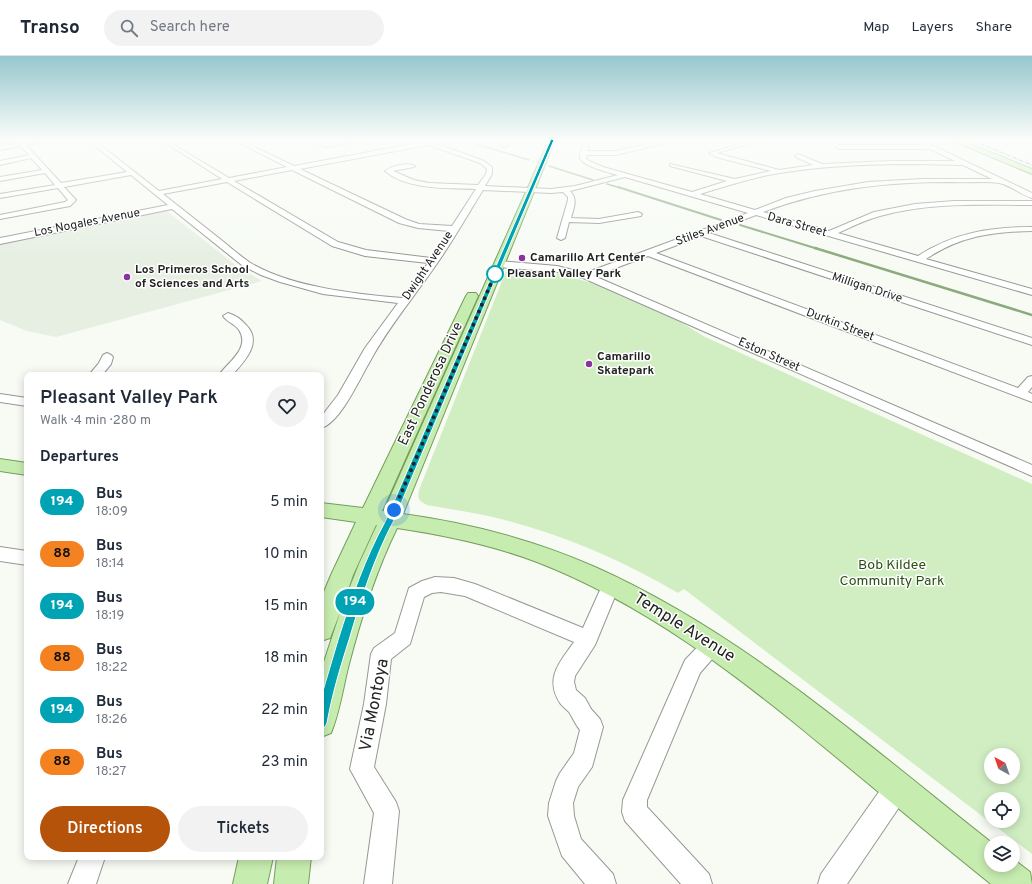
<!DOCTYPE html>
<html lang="en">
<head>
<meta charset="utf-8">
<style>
  :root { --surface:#fff; --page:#f2f2f3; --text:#1f2937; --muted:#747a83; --line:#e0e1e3; --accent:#b45309 }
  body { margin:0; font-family:Overpass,sans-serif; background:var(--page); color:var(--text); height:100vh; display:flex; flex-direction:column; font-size:15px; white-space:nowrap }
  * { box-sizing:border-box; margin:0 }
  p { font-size:13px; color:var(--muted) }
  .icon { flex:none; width:22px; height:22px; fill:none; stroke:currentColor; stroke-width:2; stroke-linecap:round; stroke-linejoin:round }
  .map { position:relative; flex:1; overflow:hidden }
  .drawer { position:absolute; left:24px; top:316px; width:300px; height:488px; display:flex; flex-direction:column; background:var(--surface); border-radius:8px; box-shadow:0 2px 10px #0003 }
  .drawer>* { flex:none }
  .badge { padding:0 8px; border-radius:13px; font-size:14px; line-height:26px }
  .needle { width:26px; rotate:320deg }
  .buttons { position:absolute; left:984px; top:692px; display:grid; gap:8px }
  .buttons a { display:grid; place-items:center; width:36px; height:36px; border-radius:50%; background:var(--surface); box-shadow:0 2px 10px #0003; font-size:20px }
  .you { position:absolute; width:20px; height:20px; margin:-10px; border:3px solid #fff; border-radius:50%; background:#1a73e8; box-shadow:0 0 0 6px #1a73e833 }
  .map>.badge { position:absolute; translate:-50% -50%; box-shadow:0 0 0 2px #fff }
  h2 { padding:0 16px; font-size:15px; line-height:36px }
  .round { display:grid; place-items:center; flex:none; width:42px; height:42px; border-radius:21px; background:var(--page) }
  .overview { display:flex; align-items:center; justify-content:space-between; height:68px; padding:0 16px }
  h1 { font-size:19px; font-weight:600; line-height:30px }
  .button { display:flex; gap:8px; margin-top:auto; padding:8px 16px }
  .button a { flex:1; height:46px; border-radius:24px; background:var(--accent); color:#fff; font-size:16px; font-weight:600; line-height:46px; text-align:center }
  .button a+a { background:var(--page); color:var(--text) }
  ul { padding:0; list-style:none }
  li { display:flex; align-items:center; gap:12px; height:52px; padding:0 16px }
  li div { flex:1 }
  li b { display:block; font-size:15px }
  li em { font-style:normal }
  li .badge { min-width:44px; font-weight:700; text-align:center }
  header { display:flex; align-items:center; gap:24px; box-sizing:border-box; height:56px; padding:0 20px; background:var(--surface); border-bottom:1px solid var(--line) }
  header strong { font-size:19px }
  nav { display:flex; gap:22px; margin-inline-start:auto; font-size:14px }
  .search { width:280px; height:36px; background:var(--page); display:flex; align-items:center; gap:10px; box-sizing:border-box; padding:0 14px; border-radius:22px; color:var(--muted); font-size:15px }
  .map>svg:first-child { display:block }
  .built { fill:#e7efe3 }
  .green { fill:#d1eec3; fill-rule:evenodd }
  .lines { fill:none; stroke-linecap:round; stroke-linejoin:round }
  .stream-far2 { stroke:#8daa7e; stroke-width:1.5 }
  .stream-far1 { stroke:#8daa7e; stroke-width:2 }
  .stream { stroke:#8daa7e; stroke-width:2.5 }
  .minor-casing { stroke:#959993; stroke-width:2 }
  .major-casing { stroke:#759e5c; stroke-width:2 }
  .minor { fill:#fff; fill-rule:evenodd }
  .major { fill:#c7ecb0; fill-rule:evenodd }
  .rail-casing { stroke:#949792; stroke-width:1.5 }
  .rail { stroke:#fff; stroke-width:1; stroke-dasharray:3.5; stroke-linecap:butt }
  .line { fill:#00a3b4; stroke:#fff }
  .walk { stroke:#222422; stroke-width:4; stroke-dasharray:0 7.2 }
  .poi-dot { fill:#8933a0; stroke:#fff; stroke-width:1.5 }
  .stop-dot { fill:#fff; stroke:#00a3b4; stroke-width:2 }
  .labels { text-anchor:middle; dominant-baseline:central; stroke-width:3; stroke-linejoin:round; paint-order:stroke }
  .far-street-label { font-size:12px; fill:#222422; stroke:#fff }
  .far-poi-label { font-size:12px; font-weight:bold; fill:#222422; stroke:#fff; text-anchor:start }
  .far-stop-label { font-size:12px; font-weight:bold; fill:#222422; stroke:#fff; text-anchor:start }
  .street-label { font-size:14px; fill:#222422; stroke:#fff }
  .park-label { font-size:14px; fill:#2b4f12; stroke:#fff }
  .near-street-label { font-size:17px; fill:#222422; stroke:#fff }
</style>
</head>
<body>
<header>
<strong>Transo</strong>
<div class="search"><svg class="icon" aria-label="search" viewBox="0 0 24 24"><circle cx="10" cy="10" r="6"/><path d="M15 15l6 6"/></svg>Search here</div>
<nav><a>Map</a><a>Layers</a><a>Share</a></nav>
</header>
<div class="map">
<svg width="1032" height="828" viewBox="0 0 1032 828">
  <rect width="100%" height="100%" fill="#f7fbf4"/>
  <path class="built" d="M167,155L238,211L262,225L56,281L27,275L0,264V188Z"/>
  <path class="green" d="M516,213L565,219L594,228L679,265L705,281L1032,428V798L684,533L678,537C624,505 565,480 505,464C479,457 453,454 427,449C419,445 417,443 419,434L506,215ZM991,699H1013V721H991ZM991,743H1013V765H991Z"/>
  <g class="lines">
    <g class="stream-far2">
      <path d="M463,84L529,104"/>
      <path d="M549,110L593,124"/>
      <path d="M607,128L621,132"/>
    </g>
    <g class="stream-far1">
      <path d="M618,131L721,164"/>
      <path d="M740,169L818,193"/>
    </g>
    <path class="stream" d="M815,192L1032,259"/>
    <g class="minor-casing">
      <g id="minor">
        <path d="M40,84H50L26,89L61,127L127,116L88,84H94L159,135L222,123L161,84H166L229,122L287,111L234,84H240L294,110L422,86L418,84H433L436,86L435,87L484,105L492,111V118L485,130L551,133L575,130L618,119C610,117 582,110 580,102C579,97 583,89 585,84H590L587,95H616L666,84H673V85L616,99H587L586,102L589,105L603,111L692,136L727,125L670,110V108L735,123L771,115L716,101L709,97L754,84H762L717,97L779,114L813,109L796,101L795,100L798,98L822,108L891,105H955L930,93H839L836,91L839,89H924L914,84H921L1032,137V142C1021,139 1010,129 999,127C985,125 968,127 954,126C886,126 827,132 763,156L829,175L874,156L915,148L954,145H1032V149C982,149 929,146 880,160C865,164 851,171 838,177L918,200C953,177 990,171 1032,171V175C991,176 960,180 926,203L1032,233V239L756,159L709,177L1032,282V289L701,180L656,197L1018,332L1028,321L1032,320V331L1028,336L1032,338V346L648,200L594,220L1032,409V420L583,222L557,216L499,211L494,208L499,205L557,210L585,217L748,157L625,121L570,135C578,143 574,151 571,162L599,163L638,156L642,158L641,160L599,167L569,166L565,182L561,184L557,182L568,144V141L563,136L551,137L483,134C468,158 454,183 438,206C415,240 388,271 369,307C359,324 340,367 321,372V361L338,339L365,292L398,247L323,238L280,226L261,219L243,210L172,153L0,188V182L168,149L131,119L64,131L76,144L70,150L0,163V159L65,146L68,144L58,132L0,142V138L55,129L45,117L0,125V121L42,114L31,102L0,109V105L29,99L21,90L0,94V90ZM428,89L480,107L487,113L486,118L478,129L429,127L414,124L393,115L414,111L415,110C408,106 391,110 385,115C407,134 448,132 476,133L452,170L419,168L405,163L300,113ZM915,108L963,109L992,123H922L868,126L815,135L786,142L755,154L700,138C722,131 745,124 768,119C816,110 866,108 915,108ZM292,114L399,167L418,172L449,175L431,202L366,194L338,186L234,125ZM227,126L332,190L365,200L428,207L402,242C356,238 289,231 249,206C239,199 230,191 220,183C201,168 182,153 163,138Z"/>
        <path d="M307,84C314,83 320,86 327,87C338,88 351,83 363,84L327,91Z"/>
        <path d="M507,84H513L506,91H502V89Z"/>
        <path d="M228,257C235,259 241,263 246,269C263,286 245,305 232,319H219C227,307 251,292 239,274C235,268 227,266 223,260Z"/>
        <path d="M107,297L111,299L113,301L111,308L102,319H89L99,307L103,299Z"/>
        <path d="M0,338L27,342V350L0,346Z"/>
        <path d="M0,491L27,495V509L0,505Z"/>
        <path d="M435,521L454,522L475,528L583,572L605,523L611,521L617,523L620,528L595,589L575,620L574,626L576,634L585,642L591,653L600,663L603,671L592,711L578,731L573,747L574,760L581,783L613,818L616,828H585L562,800L548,760L549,747L556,725L560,717L574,697L580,674C575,668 573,662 569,656C566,653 562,650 560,647C544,622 560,606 574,586L465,540L441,536L432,537L424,541L410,588L391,603L386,648L374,711L396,746L399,755L392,828H364L374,757L350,713L364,648L371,598L374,592L395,577L409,532L422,525Z"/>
        <path d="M713,579L720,582L723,588L720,594L700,617L647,744V751L709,818L712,828H681L625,765L622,756L623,744L685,604L706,582Z"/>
        <path d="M897,720L906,723L909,732L906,741L847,828H818L821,818L888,723Z"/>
        <path d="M79,801H105L96,828H68Z"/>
      </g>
    </g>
    <g class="major-casing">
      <g id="major">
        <path d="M0,84H10L0,87Z"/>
        <path d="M549,84H555L403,458C469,467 534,484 595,511C743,577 866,688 992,787H991V809H1013V803L1030,816L1032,828H991C935,783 880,737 824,691C736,618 645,548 537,506C492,489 444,479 397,472C376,515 361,562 349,608C343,631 340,655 331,677L321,681V615L341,554L330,582L321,585V543L331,519L356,466L321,461V447L363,452L466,240L468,237H476L478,240L382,455H384ZM376,469H377L359,508L342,551L353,519Z"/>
        <path d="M952,84H960L1032,113V118L953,85Z"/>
        <path d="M0,403L27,407V419L0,415Z"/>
        <path d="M239,801H273L267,828H233Z"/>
        <path d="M277,801H311L308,828H274Z"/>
      </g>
    </g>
    <use href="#minor" class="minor"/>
    <use href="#major" class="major"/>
    <g class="rail-casing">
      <path id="rail" d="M971,84L1032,109"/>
    </g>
    <use href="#rail" class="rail"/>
  </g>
  <linearGradient id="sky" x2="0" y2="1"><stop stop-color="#96c7ce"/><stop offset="0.42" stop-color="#fbfdfa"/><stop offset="1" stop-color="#fbfdfa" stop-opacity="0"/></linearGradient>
  <rect width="1032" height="200" fill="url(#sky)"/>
  <path class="line" d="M551,83L554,84L394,464C374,502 361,543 349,584C340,612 332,639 327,667L325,671L321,673L317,671L315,667C321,639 330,612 338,584C351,543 365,502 386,464Z"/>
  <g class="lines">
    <path class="walk" d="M394,454L495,218"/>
  </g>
  <g class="poi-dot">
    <circle cx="522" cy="202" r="4"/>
    <circle cx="127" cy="221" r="4"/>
    <circle cx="589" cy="308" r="4"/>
  </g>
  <circle class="stop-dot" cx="495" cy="218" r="8"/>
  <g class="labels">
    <g class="far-street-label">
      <text transform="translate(87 167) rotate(-11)">Los Nogales Avenue</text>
      <text transform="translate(797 169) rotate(16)">Dara Street</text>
      <text transform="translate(710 174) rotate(-20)">Stiles Avenue</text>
      <text transform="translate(428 210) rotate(-56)">Dwight Avenue</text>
      <text transform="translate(867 232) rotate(18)">Milligan Drive</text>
      <text transform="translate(840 269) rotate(21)">Durkin Street</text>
      <text transform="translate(769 299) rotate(24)">Eston Street</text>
    </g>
    <g class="far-poi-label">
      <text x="530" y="202">Camarillo Art Center</text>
      <text x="135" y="214">Los Primeros School<tspan x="135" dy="14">of Sciences and Arts</tspan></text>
      <text x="597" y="301">Camarillo<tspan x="597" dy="14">Skatepark</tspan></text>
    </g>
    <g class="far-stop-label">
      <text x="507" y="218">Pleasant Valley Park</text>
    </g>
    <g class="street-label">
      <text transform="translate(431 328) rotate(-65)">East Ponderosa Drive</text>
    </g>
    <g class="park-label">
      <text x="892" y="509">Bob Kildee<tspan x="892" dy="16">Community Park</tspan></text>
    </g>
    <g class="near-street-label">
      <text transform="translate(684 572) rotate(32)">Temple Avenue</text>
      <text transform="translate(375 649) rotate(-79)">Via Montoya</text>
    </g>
  </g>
</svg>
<div class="buttons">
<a><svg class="needle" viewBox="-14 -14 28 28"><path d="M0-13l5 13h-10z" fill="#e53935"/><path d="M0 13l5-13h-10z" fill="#747a83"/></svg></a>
<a><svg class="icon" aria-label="locate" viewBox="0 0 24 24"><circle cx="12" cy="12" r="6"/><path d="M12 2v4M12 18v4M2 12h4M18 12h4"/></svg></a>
<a><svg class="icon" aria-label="layers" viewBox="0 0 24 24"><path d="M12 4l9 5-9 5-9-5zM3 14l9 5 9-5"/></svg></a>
</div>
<div class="you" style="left:394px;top:454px"></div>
<b class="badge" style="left:355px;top:546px;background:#00a3b4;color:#fff">194</b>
<section class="drawer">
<div class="overview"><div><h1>Pleasant Valley Park</h1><p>Walk · 4 min · 280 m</p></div><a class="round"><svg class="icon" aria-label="heart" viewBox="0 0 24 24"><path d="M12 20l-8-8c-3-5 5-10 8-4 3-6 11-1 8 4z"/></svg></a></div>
<h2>Departures</h2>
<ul>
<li><span class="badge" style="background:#00a3b4;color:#fff">194</span><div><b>Bus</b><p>18:09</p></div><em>5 min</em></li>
<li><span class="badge" style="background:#f58220;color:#111">88</span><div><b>Bus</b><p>18:14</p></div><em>10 min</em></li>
<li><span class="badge" style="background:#00a3b4;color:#fff">194</span><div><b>Bus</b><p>18:19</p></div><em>15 min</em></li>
<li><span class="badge" style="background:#f58220;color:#111">88</span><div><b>Bus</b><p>18:22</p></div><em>18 min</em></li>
<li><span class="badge" style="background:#00a3b4;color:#fff">194</span><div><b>Bus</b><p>18:26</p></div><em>22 min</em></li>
<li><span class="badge" style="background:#f58220;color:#111">88</span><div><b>Bus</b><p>18:27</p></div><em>23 min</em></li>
</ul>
<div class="button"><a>Directions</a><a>Tickets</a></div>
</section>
</div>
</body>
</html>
